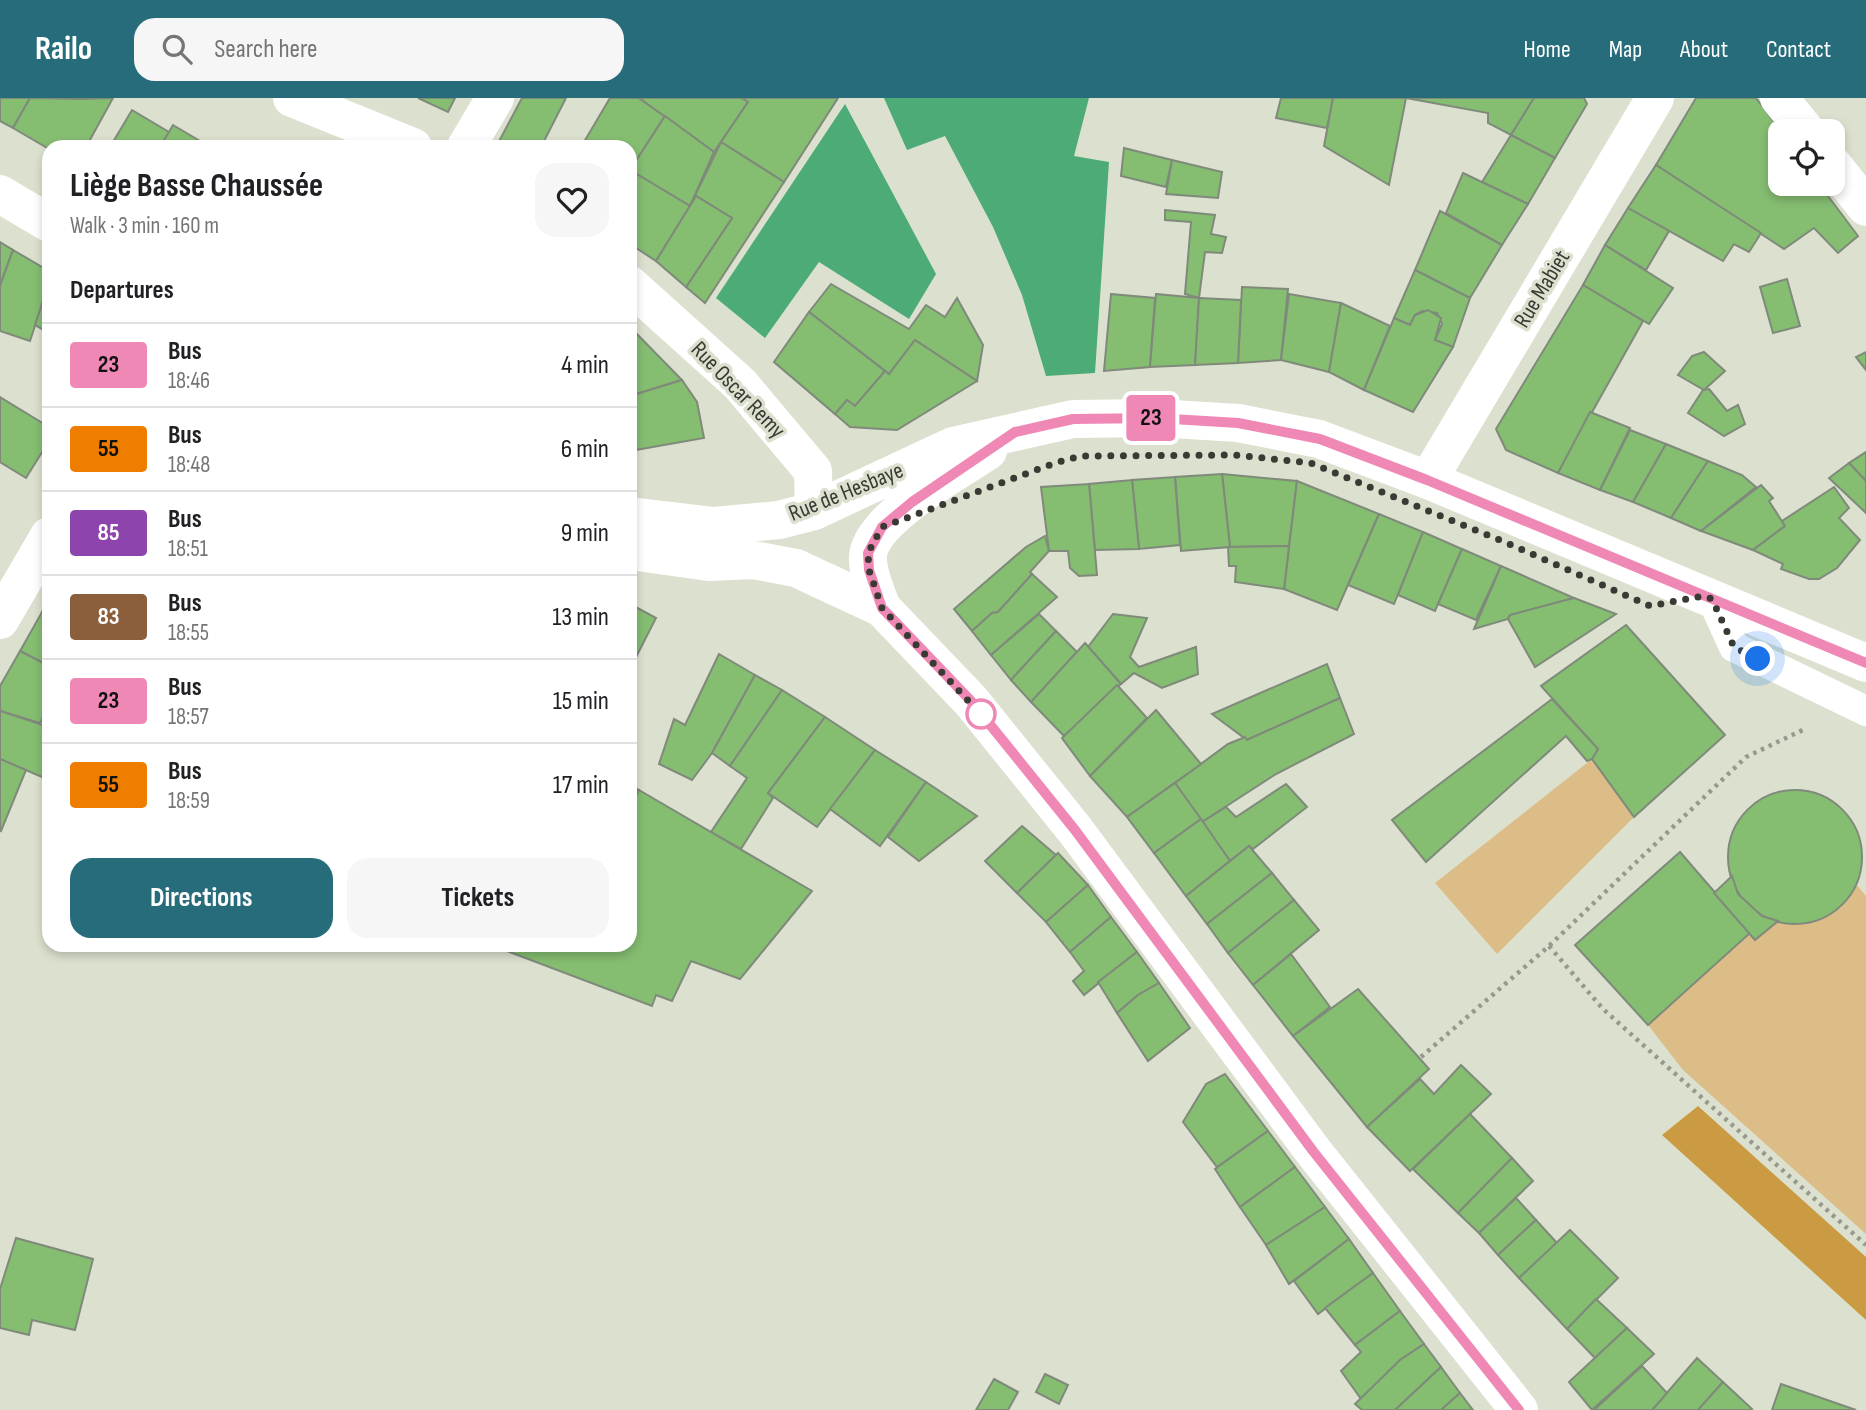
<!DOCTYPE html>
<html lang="en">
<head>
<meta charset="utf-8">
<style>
  :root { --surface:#fff; --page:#f6f6f6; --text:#202124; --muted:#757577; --line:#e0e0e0; --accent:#266c7a }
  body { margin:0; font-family:"Sofia Sans Condensed",sans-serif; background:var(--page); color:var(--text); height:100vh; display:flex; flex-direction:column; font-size:26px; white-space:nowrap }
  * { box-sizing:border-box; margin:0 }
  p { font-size:23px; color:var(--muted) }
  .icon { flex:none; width:38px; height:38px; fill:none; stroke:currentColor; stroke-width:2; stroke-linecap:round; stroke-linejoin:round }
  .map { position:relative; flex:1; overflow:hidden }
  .sheet { position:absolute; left:42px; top:42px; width:595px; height:812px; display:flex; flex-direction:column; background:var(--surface); border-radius:21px; box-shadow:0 4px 10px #0003 }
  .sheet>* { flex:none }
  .badge { padding:0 14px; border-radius:5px; font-size:24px; line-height:46px }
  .tools { position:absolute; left:1768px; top:21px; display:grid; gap:14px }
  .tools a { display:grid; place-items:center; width:77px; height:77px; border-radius:14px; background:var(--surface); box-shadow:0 4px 10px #0003; font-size:35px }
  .you { position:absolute; width:35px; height:35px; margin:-18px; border:5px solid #fff; border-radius:50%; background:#1a73e8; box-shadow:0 0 0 10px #1a73e833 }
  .map>.badge { position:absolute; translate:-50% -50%; box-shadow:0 0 0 4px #fff }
  h2 { padding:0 28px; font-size:26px; line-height:63px }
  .round { display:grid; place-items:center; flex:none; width:74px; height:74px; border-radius:21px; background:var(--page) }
  .headline { display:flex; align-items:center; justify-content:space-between; height:119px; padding:0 28px }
  h1 { font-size:33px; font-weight:700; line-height:52px }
  .cta { display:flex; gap:14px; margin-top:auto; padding:14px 28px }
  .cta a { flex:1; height:80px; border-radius:21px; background:var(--accent); color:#fff; font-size:28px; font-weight:700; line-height:80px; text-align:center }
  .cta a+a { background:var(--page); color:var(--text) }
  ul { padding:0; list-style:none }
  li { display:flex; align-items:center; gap:21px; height:84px; padding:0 28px; border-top:2px solid var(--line) }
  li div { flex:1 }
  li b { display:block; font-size:26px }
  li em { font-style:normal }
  li .badge { min-width:77px; font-weight:700; text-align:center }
  header { display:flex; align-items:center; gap:42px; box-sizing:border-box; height:98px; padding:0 35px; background:var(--accent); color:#fff }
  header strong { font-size:33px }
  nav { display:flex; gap:38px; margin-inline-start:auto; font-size:24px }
  .search { width:490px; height:63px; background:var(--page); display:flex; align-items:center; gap:18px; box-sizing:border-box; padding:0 24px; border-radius:21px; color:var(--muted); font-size:26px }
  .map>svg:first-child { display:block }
  .green { fill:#dcbd88 }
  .forest { fill:#ca9b42 }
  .water { fill:#4dab77 }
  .building { fill:#85bd71; stroke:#7f8a7b; stroke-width:2 }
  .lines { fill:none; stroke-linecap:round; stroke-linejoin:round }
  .path { stroke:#96998c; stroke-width:4.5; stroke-dasharray:3.5 5; stroke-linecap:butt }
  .lane { stroke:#fff; stroke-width:30 }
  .street { stroke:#fff; stroke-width:38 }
  .primary { stroke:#fff; stroke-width:38 }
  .line-casing { stroke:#fff; stroke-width:16 }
  .line { stroke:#f088b6; stroke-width:10 }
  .walk { stroke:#383a33; stroke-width:7; stroke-dasharray:0 12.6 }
  .stop-dot { fill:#fff; stroke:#f088b6; stroke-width:3.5 }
  .labels { text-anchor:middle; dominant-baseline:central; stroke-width:7; stroke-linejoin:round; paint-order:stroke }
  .street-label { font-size:23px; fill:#383a33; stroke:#dce1cf }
</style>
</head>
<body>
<header>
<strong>Railo</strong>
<div class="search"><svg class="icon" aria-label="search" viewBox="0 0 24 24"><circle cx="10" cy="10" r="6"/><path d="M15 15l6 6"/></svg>Search here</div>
<nav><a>Home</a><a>Map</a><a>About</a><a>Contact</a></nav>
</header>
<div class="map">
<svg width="1866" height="1312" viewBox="0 0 1866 1312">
  <rect width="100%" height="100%" fill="#dce1cf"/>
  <g class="green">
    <path d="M1592,661L1634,719L1497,856L1435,785Z"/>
    <path d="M1856,786L1866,798V1136L1683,972L1648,927L1750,835L1756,842L1778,823C1810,831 1843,817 1856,786Z"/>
  </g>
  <path class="forest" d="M1698,1008L1866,1159V1222L1662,1037Z"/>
  <g class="water">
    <path d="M884,0H1089L1074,58L1109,64L1095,275L1046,278L1022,197L993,129L945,38L907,52Z"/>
    <path d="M845,6L936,176L909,221L819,164L765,240L716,200Z"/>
  </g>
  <g class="building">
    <path d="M0,0H30L13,30L0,23Z"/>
    <path d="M30,0L82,1L113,0L86,49L49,51L13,30Z"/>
    <path d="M418,0H455L448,14Z"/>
    <path d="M522,0H566L541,49H496Z"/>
    <path d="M610,0H639L665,18L630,72V49H581Z"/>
    <path d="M639,0H742L748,4L714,54Z"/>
    <path d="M742,0H838L784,84L721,44L748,4Z"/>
    <path d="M1281,0H1333L1327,30L1276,20Z"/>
    <path d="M1333,0H1406L1389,87L1324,48Z"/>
    <path d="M1406,0H1534L1511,37L1488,25V15Z"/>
    <path d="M1534,0H1584L1587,6L1555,60L1511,37Z"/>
    <path d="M1696,0H1756L1781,33L1780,86H1819L1858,138L1838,155L1814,130L1784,151L1656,67Z"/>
    <path d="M132,12L169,34L160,49H110Z"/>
    <path d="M665,18L714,54L690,108L630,72Z"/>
    <path d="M173,27L210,49H160Z"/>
    <path d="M1511,37L1555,60L1528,106L1482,84Z"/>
    <path d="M721,44L784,84L705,205L686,189L732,120L696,98L690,108Z"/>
    <path d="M1124,50L1172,62L1166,89L1121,78Z"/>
    <path d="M1172,62L1222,74L1218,100L1166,96Z"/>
    <path d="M1656,67L1761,135L1749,154L1734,146L1723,163L1628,110Z"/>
    <path d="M630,72L690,108L656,163L630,146Z"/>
    <path d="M1463,75L1528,106L1502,147L1446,115Z"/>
    <path d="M696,98L732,120L686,189L656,163Z"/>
    <path d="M1628,110L1669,133L1646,172L1605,147Z"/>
    <path d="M1165,112L1215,117L1211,136L1226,139L1222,155L1205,154L1199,200L1185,196L1191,124L1165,122Z"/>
    <path d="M1440,113L1502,147L1470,200L1415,172Z"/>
    <path d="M0,144L13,152L0,188Z"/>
    <path d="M1605,147L1673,190L1649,226L1583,187Z"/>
    <path d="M13,152L49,173V185L30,243L0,233V188Z"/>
    <path d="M1415,172L1470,200L1453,249L1435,242L1442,226L1437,215L1422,213L1415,217L1410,227L1394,220Z"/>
    <path d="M1787,181L1800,228L1773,235L1760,189Z"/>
    <path d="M49,185V235L35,227Z"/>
    <path d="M831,186L909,231L926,207L945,219L957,200L983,247L977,283L915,242L889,276L809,214Z"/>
    <path d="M1583,187L1643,223L1558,375L1506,352L1496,331Z"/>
    <path d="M1242,189L1288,191L1281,262L1238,265Z"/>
    <path d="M1111,196L1155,200L1150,269L1104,273Z"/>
    <path d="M1156,196L1199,200L1195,267L1150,269Z"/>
    <path d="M1289,196L1341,205L1329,274L1281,262Z"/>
    <path d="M1199,200L1241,202L1238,265L1195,267Z"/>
    <path d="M1341,205L1390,228L1364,292L1329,274Z"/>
    <path d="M1428,212L1441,220L1435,242L1453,249L1413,314L1364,292L1394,220L1410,227L1415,217Z"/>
    <path d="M809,214L885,273L855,308L847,302L835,316L774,264Z"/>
    <path d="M630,229L682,282L630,298Z"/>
    <path d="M915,242L977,283L897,332L850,329L835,316L847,302L855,308L885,273L889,276Z"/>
    <path d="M1704,254L1725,273L1704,292L1678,277L1692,258Z"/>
    <path d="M1866,254V272L1856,259Z"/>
    <path d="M682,282L697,304L704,340L630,353V298Z"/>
    <path d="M1709,291L1727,313L1738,307L1745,326L1724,338L1688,315L1703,292Z"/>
    <path d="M0,299L49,329V343L26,380L0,364Z"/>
    <path d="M1590,314L1630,330L1600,392L1558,375Z"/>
    <path d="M1630,332L1666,346L1633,404L1600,392Z"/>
    <path d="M1666,346L1708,363L1671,420L1633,404Z"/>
    <path d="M1866,354V383L1849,365Z"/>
    <path d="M1708,363L1742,377L1756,389L1701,433L1671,420Z"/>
    <path d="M1849,365L1866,383V415L1829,380Z"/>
    <path d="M1222,376L1297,383L1289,448L1230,449Z"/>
    <path d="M1222,376L1230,449L1181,453L1175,379Z"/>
    <path d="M1175,379L1180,447L1139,451L1132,382Z"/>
    <path d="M1132,382L1139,451L1095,452L1089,386Z"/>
    <path d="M1297,383L1379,416L1337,512L1284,491Z"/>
    <path d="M1089,386L1097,477L1079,478L1070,470L1068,453H1049L1041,389Z"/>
    <path d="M1761,387L1773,400L1769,403L1785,428L1753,452L1701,433Z"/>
    <path d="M1834,389L1849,410L1839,420L1860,442L1837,470L1819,481H1809L1781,471L1783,466L1753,452L1785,428L1782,423Z"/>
    <path d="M1379,416L1423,434L1394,506L1348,487Z"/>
    <path d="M1423,434L1462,451L1435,513L1398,497Z"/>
    <path d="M1045,438L1049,453L1030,474L1032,476L998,514L992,515L972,533L954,511L1026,449Z"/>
    <path d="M1289,448L1284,491L1235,484L1236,468H1229L1228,449Z"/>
    <path d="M1462,451L1501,468L1476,522L1438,506Z"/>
    <path d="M1501,468L1574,500L1510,517L1508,521L1474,531Z"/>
    <path d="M1032,476L1057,499L991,557L972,533L992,515L998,514Z"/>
    <path d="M49,500V518L42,514Z"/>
    <path d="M1574,500L1616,516L1535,569L1508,521L1510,517Z"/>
    <path d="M630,506L656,520L630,571Z"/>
    <path d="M42,514L49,518V568L20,553Z"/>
    <path d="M1039,516L1056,533L1011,582L991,557Z"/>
    <path d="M1113,516L1147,520L1130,559L1139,569L1196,549L1198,576L1162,590L1134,575L1121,586L1088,549Z"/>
    <path d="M1626,527L1725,637L1634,719L1592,661L1598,651L1541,588Z"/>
    <path d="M1056,533L1077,554L1031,604L1011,582Z"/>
    <path d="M1085,545L1121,586L1064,638L1031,604Z"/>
    <path d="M20,553L49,568V609L40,625L0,613V588Z"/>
    <path d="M719,556L755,577L712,655L692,682L659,666L674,621L685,627Z"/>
    <path d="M1327,566L1340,600L1247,642L1212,616Z"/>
    <path d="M755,577L782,592L730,668L712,655Z"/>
    <path d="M1117,587L1147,620L1090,678L1062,640Z"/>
    <path d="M782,592L825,619L768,695L773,700L741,751L711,734L747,680L730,668Z"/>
    <path d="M1340,600L1354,636L1276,676L1202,724L1175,685L1228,646L1245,639L1247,642Z"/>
    <path d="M1552,601L1598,651L1592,661L1587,663L1566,638L1426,764L1392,722Z"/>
    <path d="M1156,612L1201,666L1127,719L1090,678Z"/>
    <path d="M0,613L49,629V682L0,661Z"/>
    <path d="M825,619L875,652L817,729L768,695Z"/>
    <path d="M875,652L926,684L880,748L830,711Z"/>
    <path d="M0,661L26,672L1,733L0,732Z"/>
    <path d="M926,684L977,718L919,763L888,739Z"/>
    <path d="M1175,685L1201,721L1154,755L1127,719Z"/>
    <path d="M1286,686L1307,709L1253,751L1249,748L1230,763L1202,724L1226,709L1236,719Z"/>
    <path d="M630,688L639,692L630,710Z"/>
    <path d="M639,692L812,793L740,881L691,863L672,903L656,897L652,908L491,847H630V710Z"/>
    <circle cx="1795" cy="759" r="67"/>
    <path d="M1201,721L1230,763L1186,798L1154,755Z"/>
    <path d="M1022,728L1056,757L1017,795L985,763Z"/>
    <path d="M1249,748L1272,775L1207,826L1186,798Z"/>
    <path d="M1680,754L1750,835L1648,927L1575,847Z"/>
    <path d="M1058,755L1088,787L1046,824L1017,795Z"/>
    <path d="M1272,775L1294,802L1228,855L1207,826Z"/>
    <path d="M1732,778L1738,796L1762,818L1778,823L1755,842L1714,795Z"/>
    <path d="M1088,787L1111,819L1070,854L1046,824Z"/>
    <path d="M1294,802L1319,832L1253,887L1228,855Z"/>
    <path d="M1111,819L1137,854L1084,897L1073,883L1084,873L1070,854Z"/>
    <path d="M1137,854L1159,885L1138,897L1117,915L1098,884Z"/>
    <path d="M1291,856L1330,909L1293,938L1253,887Z"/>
    <path d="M1159,885L1190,930L1148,963L1117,915L1138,897Z"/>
    <path d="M1358,891L1429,971L1367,1029L1293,938Z"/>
    <path d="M1461,967L1491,996L1410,1073L1367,1029L1420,981L1434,996Z"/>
    <path d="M1225,976L1268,1033L1217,1069L1183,1024L1206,986Z"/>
    <path d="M1470,1016L1512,1060L1458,1115L1413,1071Z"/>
    <path d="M1268,1033L1295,1069L1240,1109L1215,1071Z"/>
    <path d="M1512,1060L1533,1083L1479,1135L1458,1115Z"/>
    <path d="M1295,1069L1325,1109L1266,1147L1240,1109Z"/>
    <path d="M1516,1100L1536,1122L1498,1157L1479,1135Z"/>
    <path d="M1325,1109L1349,1141L1289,1186L1266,1147Z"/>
    <path d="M1536,1122L1557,1145L1519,1180L1498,1157Z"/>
    <path d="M1570,1132L1618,1180L1567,1231L1519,1180Z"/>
    <path d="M16,1140L93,1161L75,1232L32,1222L29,1237L0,1230V1191Z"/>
    <path d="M1349,1141L1373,1175L1318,1216L1294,1183Z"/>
    <path d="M1373,1175L1400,1213L1355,1247L1325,1210Z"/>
    <path d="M1596,1201L1627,1230L1595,1260L1567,1231Z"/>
    <path d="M1400,1213L1424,1246L1400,1262L1361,1301L1341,1273L1361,1254L1355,1247Z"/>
    <path d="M1627,1230L1654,1256L1592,1312L1569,1284Z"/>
    <path d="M1424,1246L1441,1269L1395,1312H1362L1355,1306L1400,1262Z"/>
    <path d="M1697,1260L1723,1284L1698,1312H1652Z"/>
    <path d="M1642,1268L1667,1295L1652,1312H1594Z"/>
    <path d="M1441,1269L1460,1295L1441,1312H1395Z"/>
    <path d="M1045,1276L1068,1287L1059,1306L1036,1294Z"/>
    <path d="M994,1281L1018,1294L1008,1312H976Z"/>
    <path d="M1723,1284L1752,1311L1750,1312H1698Z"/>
    <path d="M1781,1286L1856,1312H1772Z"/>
    <path d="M1460,1295L1473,1312H1441Z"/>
  </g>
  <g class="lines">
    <g class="path">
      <path d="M1549,848L1603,911L1866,1147"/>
      <path d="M1421,959L1549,848L1746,659L1807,630"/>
    </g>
    <path class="lane" d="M1712,501L1734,549L1866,613"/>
    <g class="street">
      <path d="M292,0L413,49"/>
      <path d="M1779,0L1806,33"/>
      <path d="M466,49L495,0"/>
      <path d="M1832,66L1866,109"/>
      <path d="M630,187L740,286L813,373L814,413"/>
      <path d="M1428,382L1655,0"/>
      <path d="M0,522L49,438"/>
    </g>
    <g class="primary">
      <path d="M0,96L49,125"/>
      <path d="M630,418L714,428L779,422L814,413L953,348L1073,321L1156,320L1238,325L1319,341L1428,382L1866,565"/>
      <path d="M630,453L709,464L753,462L796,470L882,510L971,603L1075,732L1313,1053L1519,1312"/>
      <path d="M882,510C876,493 867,475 868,458C871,420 958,373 988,353"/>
    </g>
  </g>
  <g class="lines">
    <g class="line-casing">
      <path id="line" d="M1519,1312L1313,1053L1075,732L971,603L882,510L869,472L868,455L882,429L912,404L1015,334L1073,321L1156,320L1238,325L1320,341L1427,382L1866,565"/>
    </g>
    <use href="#line" class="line"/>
    <path class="walk" d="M981,616L987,623L882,510L869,472L868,455L882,429L1055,365L1081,358L1235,357L1311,365L1507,445L1650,508L1703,498L1712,501L1734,549L1758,561"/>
  </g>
  <circle class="stop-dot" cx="981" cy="616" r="14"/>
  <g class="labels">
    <g class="street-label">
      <text transform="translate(1542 191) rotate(-59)">Rue Mabiet</text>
      <text transform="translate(738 292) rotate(46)">Rue Oscar Remy</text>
      <text transform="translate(846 394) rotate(-22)">Rue de Hesbaye</text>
    </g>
  </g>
</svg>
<div class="tools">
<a><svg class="icon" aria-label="locate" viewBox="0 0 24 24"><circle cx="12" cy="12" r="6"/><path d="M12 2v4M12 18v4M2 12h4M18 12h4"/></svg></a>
</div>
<div class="you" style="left:1758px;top:561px"></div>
<b class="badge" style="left:1151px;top:320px;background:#f088b6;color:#111">23</b>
<section class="sheet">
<div class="headline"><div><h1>Liège Basse Chaussée</h1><p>Walk · 3 min · 160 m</p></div><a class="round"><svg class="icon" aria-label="heart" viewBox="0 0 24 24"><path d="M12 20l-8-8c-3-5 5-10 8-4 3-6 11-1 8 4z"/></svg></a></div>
<h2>Departures</h2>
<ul>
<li><span class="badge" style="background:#f088b6;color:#111">23</span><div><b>Bus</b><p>18:46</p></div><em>4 min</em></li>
<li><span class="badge" style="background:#ef7d00;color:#111">55</span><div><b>Bus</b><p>18:48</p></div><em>6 min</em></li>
<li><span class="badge" style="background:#8e44ad;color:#fff">85</span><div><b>Bus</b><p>18:51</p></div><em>9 min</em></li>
<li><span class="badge" style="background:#8b5e3c;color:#fff">83</span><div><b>Bus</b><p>18:55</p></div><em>13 min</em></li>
<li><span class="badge" style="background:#f088b6;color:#111">23</span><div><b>Bus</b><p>18:57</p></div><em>15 min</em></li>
<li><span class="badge" style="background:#ef7d00;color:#111">55</span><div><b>Bus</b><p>18:59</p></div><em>17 min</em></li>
</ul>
<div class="cta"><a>Directions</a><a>Tickets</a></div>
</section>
</div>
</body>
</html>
